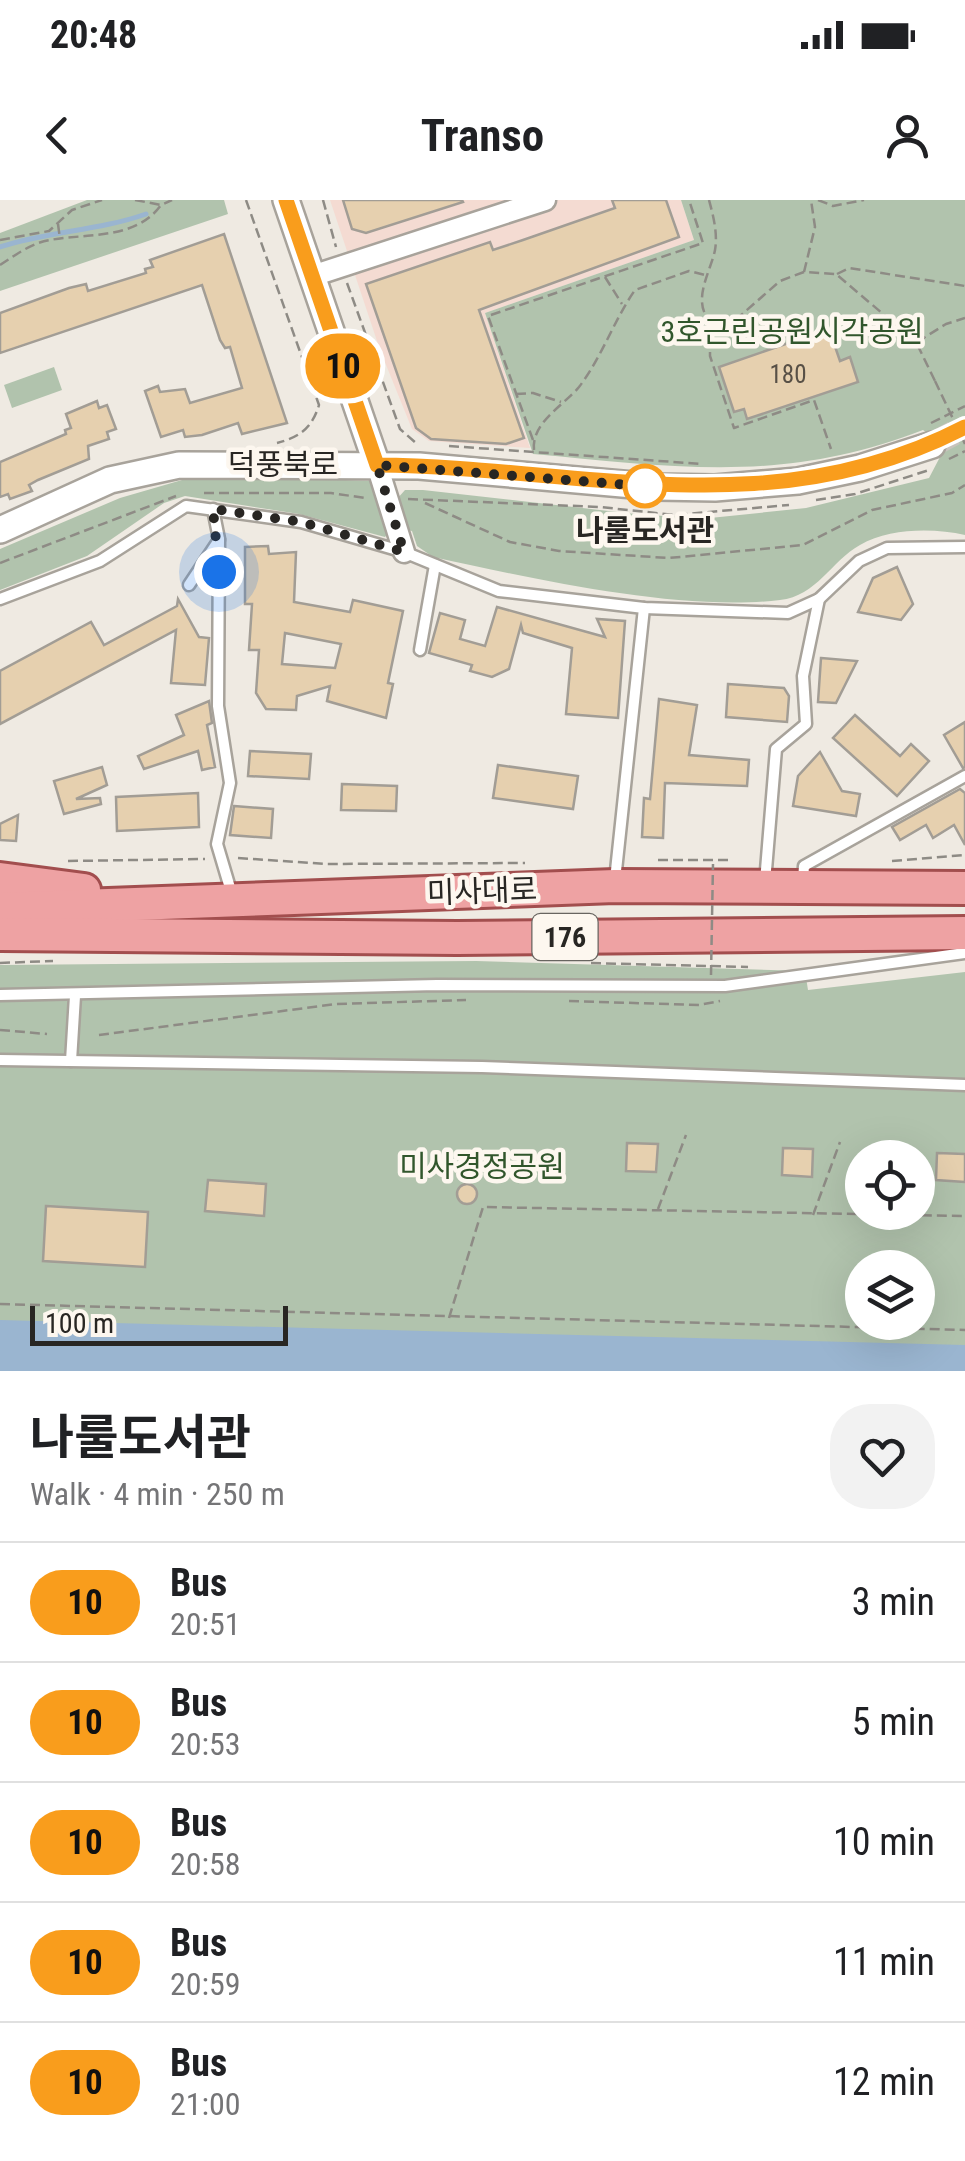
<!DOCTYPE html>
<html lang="en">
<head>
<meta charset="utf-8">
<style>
  :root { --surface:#fff; --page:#f2f2f2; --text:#202124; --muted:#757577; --line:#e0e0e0 }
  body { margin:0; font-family:"Roboto Condensed","Noto Sans KR",sans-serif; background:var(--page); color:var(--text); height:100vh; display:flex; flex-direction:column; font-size:38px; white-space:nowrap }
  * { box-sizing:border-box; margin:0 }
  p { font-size:32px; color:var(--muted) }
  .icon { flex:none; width:55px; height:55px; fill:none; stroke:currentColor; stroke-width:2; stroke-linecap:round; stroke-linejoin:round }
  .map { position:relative; height:1171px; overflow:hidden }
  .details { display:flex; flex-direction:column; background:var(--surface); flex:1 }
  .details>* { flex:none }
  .badge { padding:0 20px; border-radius:32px; font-size:35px; line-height:65px }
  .controls { position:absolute; left:845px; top:940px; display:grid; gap:20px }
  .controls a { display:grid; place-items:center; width:90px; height:90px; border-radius:50%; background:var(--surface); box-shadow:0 10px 40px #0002; font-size:50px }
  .scale { position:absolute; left:30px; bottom:25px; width:258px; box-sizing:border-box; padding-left:10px; border:5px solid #282623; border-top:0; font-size:28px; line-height:35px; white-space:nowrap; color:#282623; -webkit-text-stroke:8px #fdf7ef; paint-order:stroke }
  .you { position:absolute; width:50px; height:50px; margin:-25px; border:8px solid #fff; border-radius:50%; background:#1a73e8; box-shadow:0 0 0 15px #1a73e833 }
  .map>.badge { position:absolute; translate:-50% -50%; box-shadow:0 0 0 5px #fff }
  .round { display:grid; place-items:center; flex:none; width:105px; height:105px; border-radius:40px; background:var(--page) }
  .headline { display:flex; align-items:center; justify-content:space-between; height:170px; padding:0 30px }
  h1 { font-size:48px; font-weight:700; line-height:75px }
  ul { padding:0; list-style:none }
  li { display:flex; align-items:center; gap:30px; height:120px; padding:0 30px; border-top:2px solid var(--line) }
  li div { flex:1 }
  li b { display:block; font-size:38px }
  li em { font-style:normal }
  li .badge { min-width:110px; font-weight:700; text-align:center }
  .status { display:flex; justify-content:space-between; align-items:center; height:70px; padding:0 50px; background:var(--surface); direction:ltr }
  .status svg { height:28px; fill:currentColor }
  header { display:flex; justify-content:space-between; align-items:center; height:130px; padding:0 30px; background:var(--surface); font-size:45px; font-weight:700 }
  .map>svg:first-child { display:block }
  .commercial { fill:#f4dbd2 }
  .green { fill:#b1c3ad; fill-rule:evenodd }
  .water { fill:#9ab5d0 }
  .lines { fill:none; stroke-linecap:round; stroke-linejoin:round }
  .stream { stroke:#9ab5d0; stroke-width:5 }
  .building { fill:#e6d0af; stroke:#a29d95; stroke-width:2.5; fill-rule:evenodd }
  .tertiary-tunnel { stroke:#c7c3bc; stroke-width:25; stroke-dasharray:25 12; stroke-linecap:butt }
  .service-casing { stroke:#a8a39b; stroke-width:15 }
  .minor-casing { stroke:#a8a39b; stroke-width:25 }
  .tertiary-casing { stroke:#a8a39b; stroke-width:30 }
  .primary-casing { stroke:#a24e4e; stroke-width:38 }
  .path { stroke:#8e8b85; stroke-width:2.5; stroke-dasharray:10 5; stroke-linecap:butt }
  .service { stroke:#fff; stroke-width:10 }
  .minor { stroke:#fff; stroke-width:20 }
  .tertiary { stroke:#fff; stroke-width:25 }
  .primary { stroke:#eea2a3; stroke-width:32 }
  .path-bridge { stroke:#8e8b85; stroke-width:2.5; stroke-dasharray:10 5; stroke-linecap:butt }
  .line-casing { stroke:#fff; stroke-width:22 }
  .line { stroke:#f99d1c; stroke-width:15 }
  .walk { stroke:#282623; stroke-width:10; stroke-dasharray:0 18 }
  .stop-dot { fill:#fff; stroke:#f99d1c; stroke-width:5 }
  .labels { text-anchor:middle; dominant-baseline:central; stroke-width:9; stroke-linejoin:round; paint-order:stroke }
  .number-label { font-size:25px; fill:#585046 }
  .shield { fill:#fdf7ef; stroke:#686560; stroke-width:2.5 }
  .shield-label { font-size:28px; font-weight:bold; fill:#282623 }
  .park-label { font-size:30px; fill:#31562c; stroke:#fdf7ef }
  .street-label { font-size:30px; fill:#282623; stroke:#fdf7ef }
  .stop-label { font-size:30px; font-weight:bold; fill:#282623; stroke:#fdf7ef }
</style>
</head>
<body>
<div class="status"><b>20:48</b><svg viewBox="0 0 49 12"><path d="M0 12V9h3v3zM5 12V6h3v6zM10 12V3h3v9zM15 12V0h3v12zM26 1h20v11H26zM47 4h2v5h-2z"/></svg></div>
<header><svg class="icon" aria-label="back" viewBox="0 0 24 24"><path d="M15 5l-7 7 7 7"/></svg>Transo<svg class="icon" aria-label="person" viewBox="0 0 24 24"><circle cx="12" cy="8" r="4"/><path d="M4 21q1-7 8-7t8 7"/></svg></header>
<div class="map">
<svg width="965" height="1171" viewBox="0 0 965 1171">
  <rect width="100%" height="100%" fill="#efeae2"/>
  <path class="commercial" d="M330,0H681L694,40L485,113L530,248L429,241L412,229L380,150Z"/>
  <g class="green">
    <path d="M87,0H224L228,14L0,91V33Z"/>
    <path d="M681,0H965V335C933,328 890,328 860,345C831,361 817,396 780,400C679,412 534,379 433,357L417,346L412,331L393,327L385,337L299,314L185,296L164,303L87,356L0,390V349L120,298L182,280L244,276L371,281L397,299L405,290H423L644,315L710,318L806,308L929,278L940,257L935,239L923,230C785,284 676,267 533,254L485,113L694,40Z"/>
    <path d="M54,167L62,190L12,208L4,185Z"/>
    <path d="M476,761L805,771L808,790L965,772V1171H0V765ZM862,958H918V1012H862ZM862,1068H918V1122H862Z"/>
  </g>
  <path class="water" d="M0,1120L965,1145V1171H0Z"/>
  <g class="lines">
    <path class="stream" d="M0,47C48,31 98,31 146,14"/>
  </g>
  <g class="building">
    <path d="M343,0H462L463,2L366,33L352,29Z"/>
    <path d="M612,0H666L679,37L479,110L524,238L506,244L431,239L416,228L366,84L490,42L493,50L523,40L615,8Z"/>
    <path d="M224,34L287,223L242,234L238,223L202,235L185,237L183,230L161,237L145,191L158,186L160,192L185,189L190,203L242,188L230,147L225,148L220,140L202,85L0,153V113L69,88L86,84L88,91L146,73L145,69L153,67L150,60Z"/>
    <path d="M829,129L840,161L850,157L858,182L747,219L744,209L734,212L719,167Z"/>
    <path d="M97,201L99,208L107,205L116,229L107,232L109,239L88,246L89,259L38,280L29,285L32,291L10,299L8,294L0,297V262L66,234L65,230L71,228L66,214Z"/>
    <path d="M268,346L269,354L296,352L294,402L350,412L353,400L403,411L388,483L393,484L386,518L327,501L330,486L297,496L296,510L266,509L256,493L259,450H249L252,404H245V347ZM285,433L341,444L335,468L282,464Z"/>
    <path d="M897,367L913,404L901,420L858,412L873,378Z"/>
    <path d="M178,399L199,437L209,438L205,485L171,483L176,430L0,524V471L91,422L104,445L177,406Z"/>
    <path d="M497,407L605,437L597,419L625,421L618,518L566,514L572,448L523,433L521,425L509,469L492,477L470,471L472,465L429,453L440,413L465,420L460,439L485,446Z"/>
    <path d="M821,458L857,461L836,503L818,502Z"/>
    <path d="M728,484L784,488L789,496L787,522L726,517Z"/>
    <path d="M659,499L697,505L689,555L749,560L747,586L665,583L663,638L642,637L644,598L650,599Z"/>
    <path d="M209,501L212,523L207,525L215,567L202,570L198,551L144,569L138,556L184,535L176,515Z"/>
    <path d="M855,515L900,556L911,544L929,561L897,596L833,538Z"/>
    <path d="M965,522V567L963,568L944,535Z"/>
    <path d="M250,551L311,554L309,579L248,576Z"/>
    <path d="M820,552L842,591L860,594L856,616L793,606L798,576Z"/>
    <path d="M498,565L578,576L573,609L493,598Z"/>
    <path d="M102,567L107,585L76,599L100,598L101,604L64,614L54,581Z"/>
    <path d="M342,584L397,586L396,611L341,610Z"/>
    <path d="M960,589L965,593V645L954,625L933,638L926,625L900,640L892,627Z"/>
    <path d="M198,593L199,627L117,631L116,597Z"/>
    <path d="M234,606L273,609L271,638L230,635Z"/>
    <path d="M18,615L16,641L0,640V624Z"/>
    <path d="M627,943L658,944L656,972L626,971Z"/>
    <path d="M783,948L813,949L812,977L782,975Z"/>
    <path d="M937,953L965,954V982L936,980Z"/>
    <path d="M208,980L266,984L264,1016L205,1011Z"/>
    <circle cx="467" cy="994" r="10"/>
    <path d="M46,1006L148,1012L145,1067L43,1061Z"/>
  </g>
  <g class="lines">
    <path class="tertiary-tunnel" d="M932,245L965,227"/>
    <g class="service-casing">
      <g id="service">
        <path d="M213,309L219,339L218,506L230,583L217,644L233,698"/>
        <path d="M189,385L219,340"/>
        <path d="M0,399L100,361L186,306L301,322L404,352L499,391L644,408L788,413L819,399L859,361L887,348L965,347"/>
        <path d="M420,450L435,365"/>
        <path d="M615,680L644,408"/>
        <path d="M803,680L804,666L965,576"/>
        <path d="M765,682L776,549L806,524L803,476L819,399"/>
        <path d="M0,795L437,785L725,786L965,753"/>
        <path d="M0,860L482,867L965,885"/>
        <path d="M71,861L75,796"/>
      </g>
    </g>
    <g class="minor-casing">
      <g id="minor">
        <path d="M312,76L545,0"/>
        <path d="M377,265L404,352"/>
      </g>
    </g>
    <g class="tertiary-casing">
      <g id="tertiary">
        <path d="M286,0L377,265"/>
        <path d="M0,330L110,280L179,265L419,266L656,287L715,288L798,281L860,268L932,245"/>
      </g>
    </g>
    <g class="primary-casing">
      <g id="primary">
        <path d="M0,679L84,690"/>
        <path d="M0,709L615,686L965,688"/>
        <path d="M0,734L457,738L965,733"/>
      </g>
    </g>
    <g class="path">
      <path d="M135,0L161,5L172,0"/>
      <path d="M246,0L319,205C312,228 300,237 277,243"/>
      <path d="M323,0L336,47"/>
      <path d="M709,0C713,15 718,33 715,50C711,71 691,101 710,121L740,116L780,81L804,72L836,74L916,142L935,181"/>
      <path d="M818,0L833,6L864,0"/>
      <path d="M58,24L60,39"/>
      <path d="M0,40L49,31L72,10L102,0"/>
      <path d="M0,65C16,55 31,43 50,40C88,33 136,40 161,5"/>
      <path d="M804,72L815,27L811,0"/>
      <path d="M837,74L849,68L965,86"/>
      <path d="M605,77L622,104"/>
      <path d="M347,83L400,229L416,243"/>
      <path d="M710,122V156L734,228L814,200L831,249"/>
      <path d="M917,142L946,124L965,118"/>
      <path d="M516,194L533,193L561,202"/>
      <path d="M931,223L965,206"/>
      <path d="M533,240L488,116L703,43L689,0"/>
      <path d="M449,246L702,264"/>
      <path d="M534,250C531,223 563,206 579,187C602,157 614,120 635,90L689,71L705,75"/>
      <path d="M949,259L965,251"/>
      <path d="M204,293H331L365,298"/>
      <path d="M408,299L600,307L675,315L789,305"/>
      <path d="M816,300L855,294L929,270"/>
      <path d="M425,303L510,342L559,351L669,358L803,345L872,310L952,293L965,285"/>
      <path d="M0,363L176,296"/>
      <path d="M238,658L326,664L525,663"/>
      <path d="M658,660H729"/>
      <path d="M68,661L205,659"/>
      <path d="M892,661L965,655"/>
      <path d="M0,763L53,761"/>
      <path d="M591,763L748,767"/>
      <path d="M569,801L699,805L720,801"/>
      <path d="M0,830L47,834"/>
      <path d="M99,835L336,804L466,800"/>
      <path d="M658,1009L686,935"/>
      <path d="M813,1015L840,942"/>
      <path d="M0,1104L965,1130"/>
      <path d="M449,1118L483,1007L965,1016"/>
    </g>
    <use href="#service" class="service"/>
    <use href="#minor" class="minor"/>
    <use href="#tertiary" class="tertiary"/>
    <use href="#primary" class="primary"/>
    <g class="path-bridge">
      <path d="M935,181L965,244"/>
      <path d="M711,775L713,664"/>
    </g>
  </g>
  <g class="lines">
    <g class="line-casing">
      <path id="line" d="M286,0L377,265C582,267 771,328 965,227"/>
    </g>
    <use href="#line" class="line"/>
    <path class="walk" d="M219,372L213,309L301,322L404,352L377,265L656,287L645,286"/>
  </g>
  <circle class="stop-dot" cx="645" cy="286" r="20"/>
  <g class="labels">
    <g class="number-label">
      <text x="788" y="174">180</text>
    </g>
    <rect class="shield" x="532.5" y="714" width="65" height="46" rx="8"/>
    <g class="shield-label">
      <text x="565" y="737">176</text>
    </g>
    <g class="park-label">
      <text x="792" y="131">3호근린공원시각공원</text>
      <text x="482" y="966">미사경정공원</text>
    </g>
    <g class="street-label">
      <text x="283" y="264">덕풍북로</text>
      <text transform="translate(482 691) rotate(-2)">미사대로</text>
    </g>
    <g class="stop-label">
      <text x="645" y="330">나룰도서관</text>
    </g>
  </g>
</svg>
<div class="controls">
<a><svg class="icon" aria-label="locate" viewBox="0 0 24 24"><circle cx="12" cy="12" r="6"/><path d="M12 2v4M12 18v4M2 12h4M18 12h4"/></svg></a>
<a><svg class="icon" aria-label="layers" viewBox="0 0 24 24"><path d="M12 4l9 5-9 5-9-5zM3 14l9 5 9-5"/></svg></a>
</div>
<div class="scale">100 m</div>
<div class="you" style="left:219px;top:372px"></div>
<b class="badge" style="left:343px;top:166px;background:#f99d1c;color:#111">10</b>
</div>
<section class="details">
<div class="headline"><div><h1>나룰도서관</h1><p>Walk · 4 min · 250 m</p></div><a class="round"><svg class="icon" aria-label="heart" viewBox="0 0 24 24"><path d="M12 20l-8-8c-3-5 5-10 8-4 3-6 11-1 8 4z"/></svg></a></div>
<ul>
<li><span class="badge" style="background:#f99d1c;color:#111">10</span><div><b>Bus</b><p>20:51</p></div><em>3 min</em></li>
<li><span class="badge" style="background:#f99d1c;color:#111">10</span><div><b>Bus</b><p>20:53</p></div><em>5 min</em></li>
<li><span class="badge" style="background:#f99d1c;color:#111">10</span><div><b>Bus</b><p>20:58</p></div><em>10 min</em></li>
<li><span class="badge" style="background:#f99d1c;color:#111">10</span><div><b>Bus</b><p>20:59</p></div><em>11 min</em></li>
<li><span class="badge" style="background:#f99d1c;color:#111">10</span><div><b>Bus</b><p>21:00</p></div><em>12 min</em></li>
</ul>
</section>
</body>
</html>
